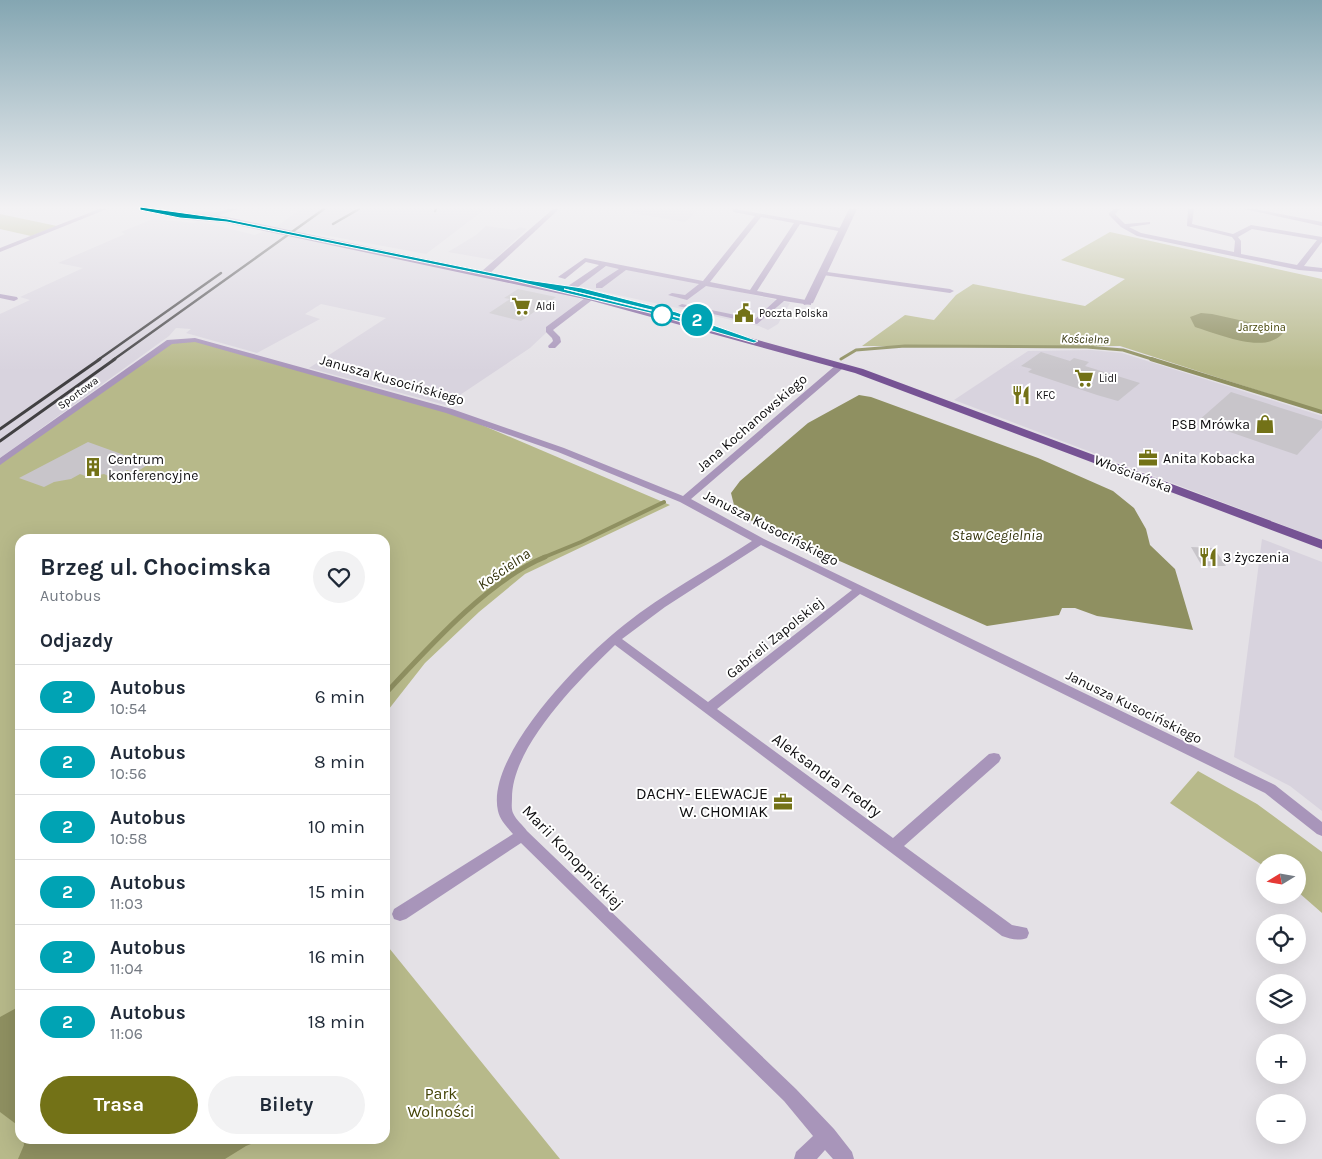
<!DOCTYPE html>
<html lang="pl">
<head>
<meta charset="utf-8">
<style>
  :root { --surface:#fff; --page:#f2f2f3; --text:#1f2937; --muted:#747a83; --line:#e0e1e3; --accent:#737217 }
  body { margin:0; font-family:Karla,sans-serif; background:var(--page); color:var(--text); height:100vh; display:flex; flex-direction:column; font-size:19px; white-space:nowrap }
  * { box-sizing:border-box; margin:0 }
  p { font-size:16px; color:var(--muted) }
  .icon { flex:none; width:28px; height:28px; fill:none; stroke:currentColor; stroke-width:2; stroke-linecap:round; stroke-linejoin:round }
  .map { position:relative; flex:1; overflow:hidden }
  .drawer { position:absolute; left:15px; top:534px; width:375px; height:610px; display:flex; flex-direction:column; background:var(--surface); border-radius:15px; box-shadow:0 5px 20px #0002 }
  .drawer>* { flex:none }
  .badge { padding:0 10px; border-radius:16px; font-size:18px; line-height:32px }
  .needle { width:32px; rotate:259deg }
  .controls { position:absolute; left:1256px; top:854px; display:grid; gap:10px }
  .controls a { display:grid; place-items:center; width:50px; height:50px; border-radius:50%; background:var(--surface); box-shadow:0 5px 20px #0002; font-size:25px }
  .map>.badge { position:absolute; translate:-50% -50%; box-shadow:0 0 0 2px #fff }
  h2 { padding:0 25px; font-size:19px; line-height:45px }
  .round { display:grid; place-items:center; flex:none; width:52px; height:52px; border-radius:26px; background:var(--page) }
  .headline { display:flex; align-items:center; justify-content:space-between; height:85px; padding:0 25px }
  h1 { font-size:24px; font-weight:700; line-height:38px }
  .action { display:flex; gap:10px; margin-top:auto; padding:10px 25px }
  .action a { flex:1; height:58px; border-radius:30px; background:var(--accent); color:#fff; font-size:20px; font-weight:700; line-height:58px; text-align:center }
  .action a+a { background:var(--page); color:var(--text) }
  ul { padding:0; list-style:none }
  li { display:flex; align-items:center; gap:15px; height:65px; padding:0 25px; border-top:1px solid var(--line) }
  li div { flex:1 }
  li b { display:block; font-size:19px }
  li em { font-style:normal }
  li .badge { min-width:55px; font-weight:700; text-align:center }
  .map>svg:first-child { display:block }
  .built { fill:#d8d3de }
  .green { fill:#b7b98a }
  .water { fill:#8f9061 }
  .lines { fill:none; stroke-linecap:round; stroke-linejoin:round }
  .stream-far2 { stroke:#8f9061; stroke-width:3 }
  .stream-far1 { stroke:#8f9061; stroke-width:4 }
  .stream { stroke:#8f9061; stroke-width:5 }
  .building { fill:#c8c5ca }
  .minor { fill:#a895ba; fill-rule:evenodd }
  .tertiary { fill:#a895ba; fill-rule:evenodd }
  .primary { fill:#765394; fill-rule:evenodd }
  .rail-far1 { stroke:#414042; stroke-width:2.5 }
  .rail { stroke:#414042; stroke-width:3 }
  .line { fill:#00a3b4; stroke:#fff; fill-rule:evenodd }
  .stop-dot { fill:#fff; stroke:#00a3b4; stroke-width:2.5 }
  .labels { text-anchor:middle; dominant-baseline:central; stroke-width:4; stroke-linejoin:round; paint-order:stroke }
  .far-poi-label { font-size:11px; fill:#0f0e10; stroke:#fff; text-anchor:start }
  .far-park-label { font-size:11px; fill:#444407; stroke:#fff }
  .far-street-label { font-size:11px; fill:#0f0e10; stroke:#fff }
  .far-water-label { font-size:12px; font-style:italic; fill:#35350d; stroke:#fff }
  .street-label { font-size:14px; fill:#0f0e10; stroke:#fff }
  .poi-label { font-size:14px; fill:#0f0e10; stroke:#fff; text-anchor:start }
  .water-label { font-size:15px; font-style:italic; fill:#35350d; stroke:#fff }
  .near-street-label { font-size:16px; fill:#0f0e10; stroke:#fff }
  .near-poi-label { font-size:16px; fill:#0f0e10; stroke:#fff; text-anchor:end }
  .near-park-label { font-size:16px; fill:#444407; stroke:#fff }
</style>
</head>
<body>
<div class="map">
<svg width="1322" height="1159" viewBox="0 0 1322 1159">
  <rect width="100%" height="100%" fill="#e4e1e6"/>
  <g class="built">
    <path d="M301,209H485L426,254L308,232L299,238L582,299L530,348L445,405L309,368L386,318L321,304L305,314L320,319L257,353L186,333L191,329L176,328L169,336L0,458V314L30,300L20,297L83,268L58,263L125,234L121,232L153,219L194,223L198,221L255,235L277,226Z"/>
    <path d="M636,209H676L696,212L685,222L632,213Z"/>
    <path d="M486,226L515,230L520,227L527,229L494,260L448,252L476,235Z"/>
    <path d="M607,266L701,283L790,303L778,324L768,330L759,326L577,286Z"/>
    <path d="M1091,350L1122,353L1322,416V540L954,400L1028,351Z"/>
    <path d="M1262,539L1322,562V811L1290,786L1234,757Z"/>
  </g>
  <g class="green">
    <path d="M0,214L57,226L31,236L0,229Z"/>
    <path d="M1110,232L1322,279V411L1120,346H862L905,315L934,320L956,295L973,284L1085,306L1125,279L1061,260Z"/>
    <path d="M195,340L449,411L670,505L525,574L479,612L425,663L385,714V539H20V1139H385V943L560,1159H0V462L170,342Z"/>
    <path d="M1198,771L1257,804L1322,852V913L1298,892V862H1265V867L1170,803Z"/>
  </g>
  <g class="water">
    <path d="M1201,313L1212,314L1285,330C1269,357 1219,334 1195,327L1190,317Z"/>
    <path d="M859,395L871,397L1038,458L1113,491L1134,508L1146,529L1150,545L1175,569L1193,630L1097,616L1075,608H1062L1059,615L987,626L776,533L736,513L731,493L740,481L808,423Z"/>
    <path d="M20,1006V1127L0,1112V1017Z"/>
    <path d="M23,1139H264L246,1146L225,1159H18L24,1145Z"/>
  </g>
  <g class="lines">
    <path class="stream-far2" d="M841,359L856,350L905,346L1087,347L1123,350L1155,360"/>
    <g class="stream-far1">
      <path d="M1151,359L1322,412"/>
      <path d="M542,558L581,542L664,502"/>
    </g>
    <path class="stream" d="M385,694C427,649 488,580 545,557"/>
  </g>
  <g class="building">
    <path d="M518,289L556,297L521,321L489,313L510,299L504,298Z"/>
    <path d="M1041,352L1070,361L1074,358L1089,362L1085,366L1140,383L1118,401L1097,395L1028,372L1032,369L1021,366Z"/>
    <path d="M1231,392L1322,421V428L1297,455L1198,421Z"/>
    <path d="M88,442L149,464L135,473L127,470L113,478L104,474L88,477L80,474L71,479L54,482L44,487L19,478Z"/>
    <path d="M1191,547L1214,548L1226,566H1202Z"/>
  </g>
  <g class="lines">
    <g class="minor">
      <path d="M99,209H107L0,252V248Z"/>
      <path d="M229,209H238L217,216L167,215L164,213L167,211L217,212Z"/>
      <path d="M553,209H559L488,275H482V271Z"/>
      <path d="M735,209L846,229L847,230L844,232L800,224L757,291L811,301V305L784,301L757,324L678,306L682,304L755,319L777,299L706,286L687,300L668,295L672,293L685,295L699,284L626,270L602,288H596V284L619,269L606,266L574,290H568V286L599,265L586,262L565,279L558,277L585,258L703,281L755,216L733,212V210ZM761,217L794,223L750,290L710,282Z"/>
      <path d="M1114,209H1120L1115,214L1125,224L1150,222V224L1129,227L1141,233L1234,252L1235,241L1232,237L1187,226L1188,209H1194L1192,224L1233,234L1251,225L1322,237V242L1304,266L1322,268V272L1299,270L1137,236L1121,227L1109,215V213ZM1252,229L1317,240L1297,265L1241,254V241L1238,237Z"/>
      <path d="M1244,209H1255L1322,222V226Z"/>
      <path d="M820,271L950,289L954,291L950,293L823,275L819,273Z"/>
      <path d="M593,292L600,294L553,330L560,337L561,342L555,348H549L548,346L553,341L552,338L546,332V327Z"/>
      <path d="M0,294L17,297L18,299L14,301L0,298Z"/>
      <path d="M195,338L452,409L564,448L683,496L836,365H842V369L691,499L764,539L1275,785L1322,822V836L1317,834L1265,793L860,594L717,709L893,838L989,754L994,753L999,754L1001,758L999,762L904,846L1012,925L1027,928L1029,933L1027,938C1019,941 1010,939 1002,936L615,645C579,680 512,746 512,798C512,803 511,808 513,813C516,820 523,825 527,831L796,1089L834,1129L852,1152L854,1159H833L825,1150L817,1159H794L796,1152L813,1136L784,1101L521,843L406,919L400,921L394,919L392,914L394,909L513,834C507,827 500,820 498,811C485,755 584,656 624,625C664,593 710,569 752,541L680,502L558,452L446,413L195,342L172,344L0,465V458L167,340ZM761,545L852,590L708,702L622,639L665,607Z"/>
    </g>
    <path class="tertiary" d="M849,209H857L813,303L804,305L803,303Z"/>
    <path class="primary" d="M138,209H154L227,217L591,294L863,369L1322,540V549L855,373L589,300L227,223L180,219Z"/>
    <g class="rail-far1">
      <path d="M435,211L436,209"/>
      <path d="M333,224L359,209"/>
      <path d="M98,360L221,273"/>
      <path d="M113,360L324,209"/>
    </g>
    <g class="rail">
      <path d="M0,429L100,359"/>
      <path d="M0,441L115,359"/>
    </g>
  </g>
  <linearGradient id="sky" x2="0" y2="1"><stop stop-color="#84a6b2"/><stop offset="0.56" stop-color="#f3f2f4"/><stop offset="1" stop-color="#f3f2f4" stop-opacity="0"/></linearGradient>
  <rect width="1322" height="371" fill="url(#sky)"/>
  <path class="line" d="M140,207L227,219L527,280L582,288L676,312L758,341L754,343L650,313L515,281L227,222L180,218L140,210ZM564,289L672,315L684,319Z"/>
  <defs>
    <g id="supermarket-bare" transform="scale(1.5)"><path d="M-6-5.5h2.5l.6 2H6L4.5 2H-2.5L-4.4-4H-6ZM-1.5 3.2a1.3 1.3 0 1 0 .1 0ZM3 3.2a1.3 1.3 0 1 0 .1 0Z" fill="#737217" stroke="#fff" stroke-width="2.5" paint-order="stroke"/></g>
    <g id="civic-bare" transform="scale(1.5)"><path d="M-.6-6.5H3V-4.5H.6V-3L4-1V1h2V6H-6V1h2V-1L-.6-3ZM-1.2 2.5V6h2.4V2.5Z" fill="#737217" stroke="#fff" stroke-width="2.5" paint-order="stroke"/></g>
    <g id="restaurant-bare" transform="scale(1.5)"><path d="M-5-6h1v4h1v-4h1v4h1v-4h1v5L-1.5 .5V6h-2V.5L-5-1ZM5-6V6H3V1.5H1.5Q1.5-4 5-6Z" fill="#737217" stroke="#fff" stroke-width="2.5" paint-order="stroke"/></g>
    <g id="shop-bare" transform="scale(1.5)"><path d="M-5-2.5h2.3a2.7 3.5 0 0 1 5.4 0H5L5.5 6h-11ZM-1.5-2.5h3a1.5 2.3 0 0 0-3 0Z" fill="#737217" stroke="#fff" stroke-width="2.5" paint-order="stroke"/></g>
    <g id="office-bare" transform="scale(1.5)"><path d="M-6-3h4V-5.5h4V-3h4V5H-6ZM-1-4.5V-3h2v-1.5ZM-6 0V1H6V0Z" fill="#737217" stroke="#fff" stroke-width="2.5" paint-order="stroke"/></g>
    <g id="building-bare" transform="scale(1.5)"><path d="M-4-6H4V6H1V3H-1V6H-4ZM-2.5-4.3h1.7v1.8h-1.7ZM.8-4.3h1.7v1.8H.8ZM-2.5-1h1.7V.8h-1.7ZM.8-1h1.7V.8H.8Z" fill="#737217" stroke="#fff" stroke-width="2.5" paint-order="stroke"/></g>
  </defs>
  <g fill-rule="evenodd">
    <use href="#supermarket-bare" x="521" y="306"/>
    <use href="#civic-bare" x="744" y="313"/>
    <use href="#supermarket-bare" x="1084" y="378"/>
    <use href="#restaurant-bare" x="1021" y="395"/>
    <use href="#shop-bare" x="1265" y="424"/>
    <use href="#office-bare" x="1148" y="458"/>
    <use href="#building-bare" x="93" y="467"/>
    <use href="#restaurant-bare" x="1208" y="557"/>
    <use href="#office-bare" x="783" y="802"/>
  </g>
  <circle class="stop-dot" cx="662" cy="315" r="10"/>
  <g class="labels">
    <g class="far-poi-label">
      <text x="536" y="306">Aldi</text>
      <text x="759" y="313">Poczta Polska</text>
      <text x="1099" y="378">Lidl</text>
      <text x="1036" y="395">KFC</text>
    </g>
    <g class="far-park-label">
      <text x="1262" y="327">Jarzębina</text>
    </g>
    <g class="far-street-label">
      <text transform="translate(78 393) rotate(-36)">Sportowa</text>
    </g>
    <g class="far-water-label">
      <text transform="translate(1085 339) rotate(1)">Kościelna</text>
    </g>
    <g class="street-label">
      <text transform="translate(392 380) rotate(16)">Janusza Kusocińskiego</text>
      <text transform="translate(752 423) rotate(-41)">Jana Kochanowskiego</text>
      <text transform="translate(1133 474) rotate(21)">Włościańska</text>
      <text transform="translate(771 528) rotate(27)">Janusza Kusocińskiego</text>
      <text transform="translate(775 638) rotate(-39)">Gabrieli Zapolskiej</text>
      <text transform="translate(1134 707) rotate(26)">Janusza Kusocińskiego</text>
    </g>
    <g class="poi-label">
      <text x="1250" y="424" text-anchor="end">PSB Mrówka</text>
      <text x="1163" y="458">Anita Kobacka</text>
      <text x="108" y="459">Centrum<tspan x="108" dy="16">konferencyjne</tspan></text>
      <text x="1223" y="557">3 życzenia</text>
    </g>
    <g class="water-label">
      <text x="997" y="535">Staw Cegielnia</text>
      <text transform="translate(504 569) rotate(-35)">Kościelna</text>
    </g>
    <g class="near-street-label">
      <text transform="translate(827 775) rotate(36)">Aleksandra Fredry</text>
      <text transform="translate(573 857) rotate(46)">Marii Konopnickiej</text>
    </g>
    <g class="near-poi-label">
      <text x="768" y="793">DACHY- ELEWACJE<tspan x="768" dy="18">W. CHOMIAK</tspan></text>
    </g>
    <g class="near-park-label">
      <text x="441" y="1093">Park<tspan x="441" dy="18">Wolności</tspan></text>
    </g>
  </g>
</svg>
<div class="controls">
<a><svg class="needle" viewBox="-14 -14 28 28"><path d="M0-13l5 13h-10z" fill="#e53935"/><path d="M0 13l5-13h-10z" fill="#747a83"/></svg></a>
<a><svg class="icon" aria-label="locate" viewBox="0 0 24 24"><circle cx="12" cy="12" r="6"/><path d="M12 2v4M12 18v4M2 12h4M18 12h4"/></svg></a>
<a><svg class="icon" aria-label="layers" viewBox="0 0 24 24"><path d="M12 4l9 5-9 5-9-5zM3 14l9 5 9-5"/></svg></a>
<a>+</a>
<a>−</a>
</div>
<b class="badge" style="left:697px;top:320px;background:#00a3b4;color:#fff">2</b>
<section class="drawer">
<div class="headline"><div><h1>Brzeg ul. Chocimska</h1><p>Autobus</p></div><a class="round"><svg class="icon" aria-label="heart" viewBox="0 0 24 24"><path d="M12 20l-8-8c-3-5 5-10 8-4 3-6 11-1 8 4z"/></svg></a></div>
<h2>Odjazdy</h2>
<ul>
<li><span class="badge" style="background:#00a3b4;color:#fff">2</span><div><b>Autobus</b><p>10:54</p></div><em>6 min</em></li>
<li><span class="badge" style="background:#00a3b4;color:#fff">2</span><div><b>Autobus</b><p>10:56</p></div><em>8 min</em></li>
<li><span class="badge" style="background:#00a3b4;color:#fff">2</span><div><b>Autobus</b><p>10:58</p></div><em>10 min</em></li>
<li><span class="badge" style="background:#00a3b4;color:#fff">2</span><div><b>Autobus</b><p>11:03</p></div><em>15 min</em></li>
<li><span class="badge" style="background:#00a3b4;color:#fff">2</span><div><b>Autobus</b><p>11:04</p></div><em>16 min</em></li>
<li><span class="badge" style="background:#00a3b4;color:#fff">2</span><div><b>Autobus</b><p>11:06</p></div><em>18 min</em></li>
</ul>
<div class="action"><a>Trasa</a><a>Bilety</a></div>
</section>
</div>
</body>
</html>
